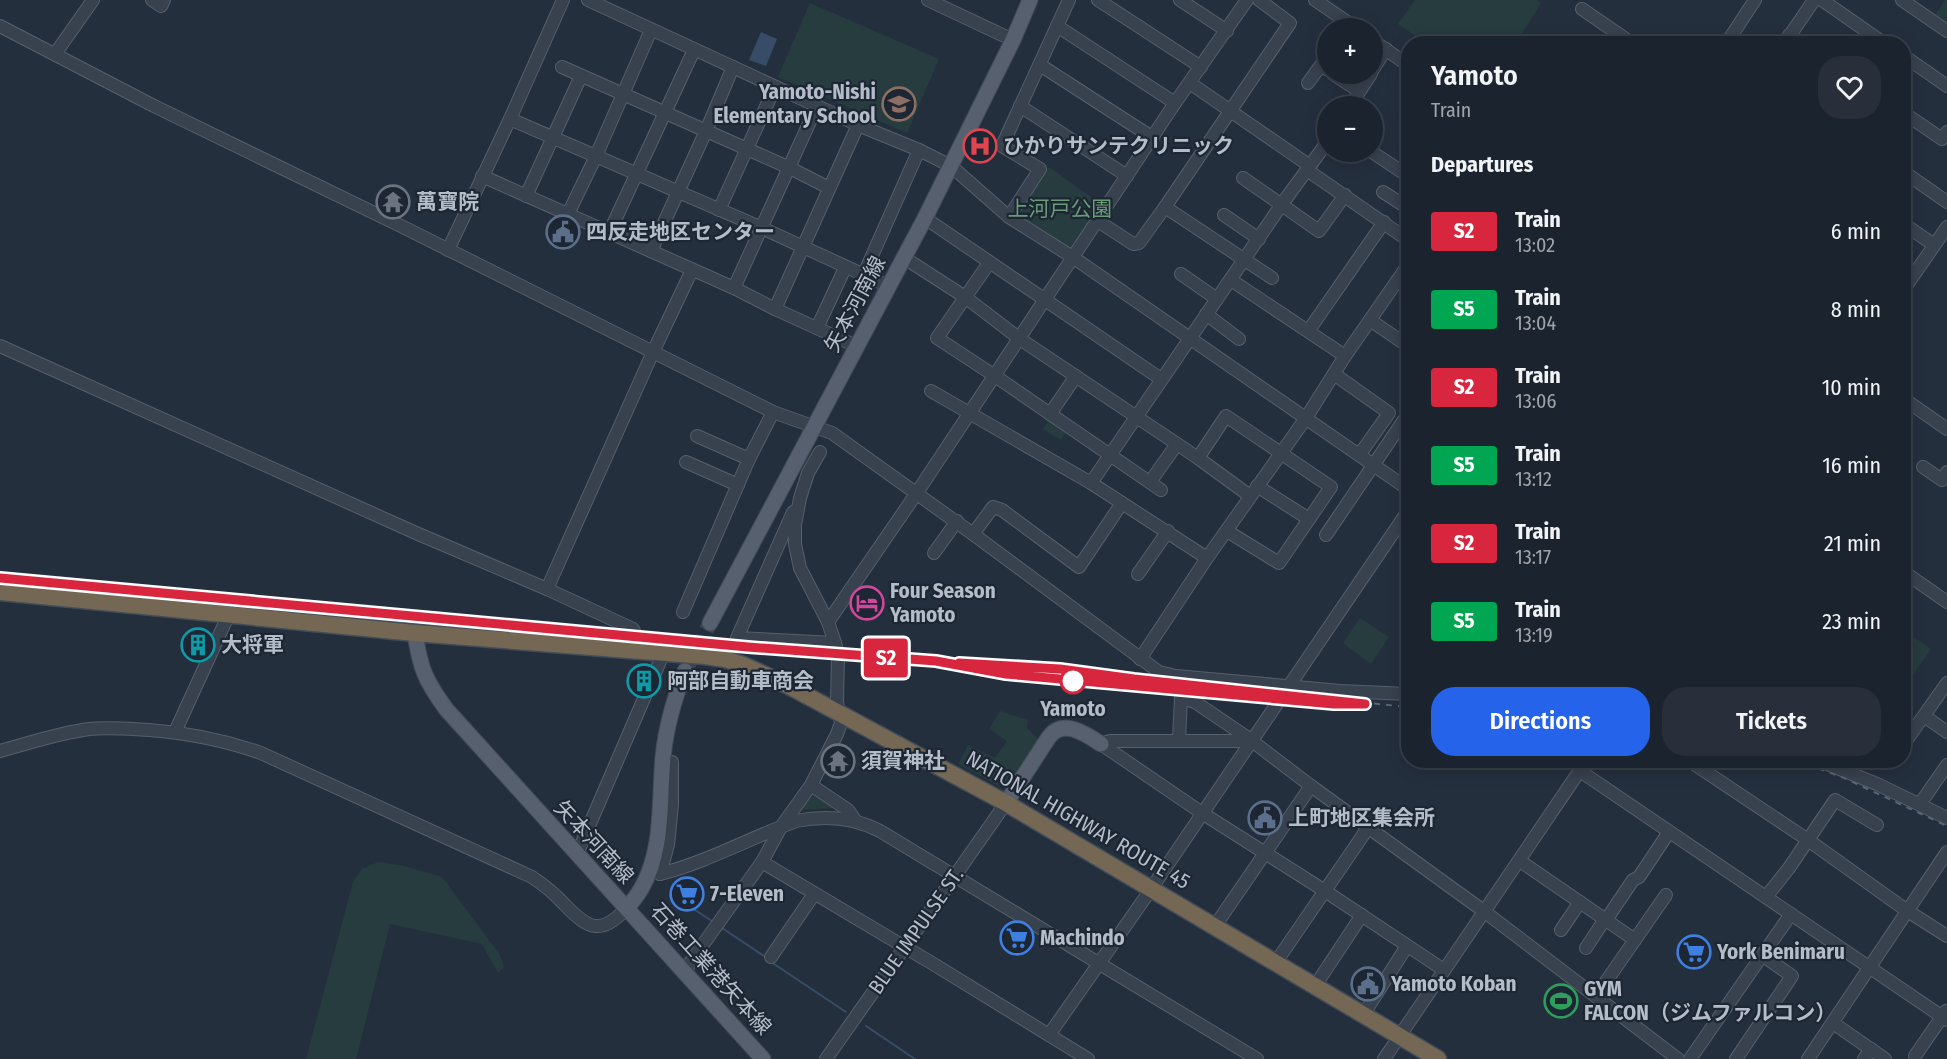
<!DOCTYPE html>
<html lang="en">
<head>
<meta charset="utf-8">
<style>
  :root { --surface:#1b232e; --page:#282f3a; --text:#f1f3f6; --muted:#a0a4aa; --line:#39404a; --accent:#2563eb }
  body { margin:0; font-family:"Fira Sans Condensed","Noto Sans JP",sans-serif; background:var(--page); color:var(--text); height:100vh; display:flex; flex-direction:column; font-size:22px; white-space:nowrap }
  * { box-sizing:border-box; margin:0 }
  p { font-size:20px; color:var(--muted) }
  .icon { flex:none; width:33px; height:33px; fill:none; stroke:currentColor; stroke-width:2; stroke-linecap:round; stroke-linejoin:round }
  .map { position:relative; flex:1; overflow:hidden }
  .details { position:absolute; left:1401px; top:36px; width:510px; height:732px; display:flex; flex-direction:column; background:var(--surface); border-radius:24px; box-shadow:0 3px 15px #0003,0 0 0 2px var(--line) }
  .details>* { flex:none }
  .badge { padding:0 12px; border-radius:4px; font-size:21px; line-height:39px }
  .fabs { position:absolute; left:1317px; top:18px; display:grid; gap:12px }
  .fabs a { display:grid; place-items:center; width:66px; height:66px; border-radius:50%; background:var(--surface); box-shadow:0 3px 15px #0003,0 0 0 2px var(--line); font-size:30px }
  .map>.badge { position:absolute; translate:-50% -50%; box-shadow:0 0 0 3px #fff }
  h2 { padding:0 30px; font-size:22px; line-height:54px }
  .round { display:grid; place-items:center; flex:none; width:63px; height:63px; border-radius:24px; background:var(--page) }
  .summary { display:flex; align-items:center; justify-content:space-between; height:102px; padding:0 30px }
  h1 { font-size:28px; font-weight:600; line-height:45px }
  .primary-button { display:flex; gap:12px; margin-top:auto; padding:12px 30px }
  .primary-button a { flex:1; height:69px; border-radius:24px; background:var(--accent); color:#fff; font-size:24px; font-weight:600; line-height:69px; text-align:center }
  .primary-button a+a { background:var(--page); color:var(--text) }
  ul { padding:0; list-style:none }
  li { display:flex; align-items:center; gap:18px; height:78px; padding:0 30px }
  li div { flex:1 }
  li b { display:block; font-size:22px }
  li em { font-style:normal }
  li .badge { min-width:66px; font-weight:700; text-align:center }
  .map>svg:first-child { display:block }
  .green { fill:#263c3f }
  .water { fill:#394c67 }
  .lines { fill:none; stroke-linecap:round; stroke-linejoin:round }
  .stream { stroke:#394c67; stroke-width:2 }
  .major-tunnel { stroke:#3a4453; stroke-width:15; stroke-dasharray:15 8; stroke-linecap:butt }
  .minor-casing { stroke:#565f6c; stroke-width:14 }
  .major-casing { stroke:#414a57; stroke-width:17 }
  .highway-casing { stroke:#434c59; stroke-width:19 }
  .minor { stroke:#38414e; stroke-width:12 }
  .major { stroke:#56606e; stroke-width:15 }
  .highway { stroke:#746855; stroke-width:16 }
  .rail { stroke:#5a6575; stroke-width:2; stroke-dasharray:6 6; stroke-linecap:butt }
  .line-casing { stroke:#fff; stroke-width:14 }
  .line { stroke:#d7263d; stroke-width:9 }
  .stop-dot { fill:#fff; stroke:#d7263d; stroke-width:3 }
  .labels { text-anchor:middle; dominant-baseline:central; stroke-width:4.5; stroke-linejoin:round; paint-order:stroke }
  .poi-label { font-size:21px; font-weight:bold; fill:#b4bcc9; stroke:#1d2633; text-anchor:start }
  .park-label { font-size:21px; fill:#6b9a76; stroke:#1d2633 }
  .street-label { font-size:21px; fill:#b4bcc9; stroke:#1d2633 }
  .stop-label { font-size:21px; font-weight:bold; fill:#b4bcc9; stroke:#1d2633 }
</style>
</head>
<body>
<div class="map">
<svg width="1947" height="1059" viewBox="0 0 1947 1059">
  <rect width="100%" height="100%" fill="#242f3e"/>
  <g class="green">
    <path d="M1415,0H1537L1541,3L1516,43H1426L1398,24Z"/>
    <path d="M1945,0H1947V22L1936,14Z"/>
    <path d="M810,3L939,59L907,133L778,77Z"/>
    <path d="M1049,167L1101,204L1070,251L1017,214Z"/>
    <path d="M1049,420L1067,431L1061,440L1043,429Z"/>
    <path d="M1360,618L1389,637L1371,664L1343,643Z"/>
    <path d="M1904,630L1931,649L1904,688Z"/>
    <path d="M1000,711L1028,720L1027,728L1038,739L1009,786L1003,788L958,764L968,745L995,758L1007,741L989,729Z"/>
    <path d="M815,794L836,808L801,810L807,801Z"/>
    <path d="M378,862L404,866L442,877L500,955L504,967L498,973L482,944L390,924L356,1059H306L353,882L362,869Z"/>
  </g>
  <path class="water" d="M761,32L777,39L766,66L749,60Z"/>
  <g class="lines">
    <g class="stream">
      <path d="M695,910L715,923"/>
      <path d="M722,928L767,958"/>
      <path d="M771,962L846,1012"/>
      <path d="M866,1026L915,1059"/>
    </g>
    <path class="major-tunnel" d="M685,671L710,623"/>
    <g class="minor-casing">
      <g id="minor">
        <path d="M152,0L161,6L164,0"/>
        <path d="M588,0L858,125L919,150L951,166L1009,217L1074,258L1408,489"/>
        <path d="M928,0L1013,40"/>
        <path d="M1098,0L1201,67"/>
        <path d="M1180,0L1227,31"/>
        <path d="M1315,0L1356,28"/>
        <path d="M1822,0L1885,44"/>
        <path d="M1902,0L1947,31"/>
        <path d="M1582,9L1633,44"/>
        <path d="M0,26L154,106L403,227L773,412L832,433L973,534L1159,672L1176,676L1265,684L1340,691L1408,694"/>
        <path d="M1057,26L1175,103"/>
        <path d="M1789,35L1802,44"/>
        <path d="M1372,40L1408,65"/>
        <path d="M1726,44L1755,0"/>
        <path d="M1784,44L1814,0"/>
        <path d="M55,54L93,0"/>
        <path d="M1904,56L1947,86"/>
        <path d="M1040,65L1153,138"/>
        <path d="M562,67L790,168L829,188"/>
        <path d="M1372,71L1386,49"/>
        <path d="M1333,74L1359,91"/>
        <path d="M1190,83L1310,166"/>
        <path d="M1308,83L1321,65L1328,70"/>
        <path d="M1020,106L1127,176"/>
        <path d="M1350,106L1371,74"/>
        <path d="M1904,113L1942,139L1947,132"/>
        <path d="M510,119L762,228L888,286"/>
        <path d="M1372,152L1408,176"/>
        <path d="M1307,170L1408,240"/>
        <path d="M1904,172L1947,202"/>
        <path d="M482,176L734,288L775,309L856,346"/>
        <path d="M1243,178L1319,231L1345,195"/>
        <path d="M1383,192L1408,208"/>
        <path d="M526,196L581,76"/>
        <path d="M1165,207L1272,278"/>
        <path d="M719,210L775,87"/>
        <path d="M568,214L596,156L651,30"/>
        <path d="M1224,215L1259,239"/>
        <path d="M1009,217L1040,169L1002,146L1069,0"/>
        <path d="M925,218L1161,379"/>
        <path d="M1098,221L1133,244L1139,243L1165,207L1290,23L1259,0"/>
        <path d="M1904,224L1934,245"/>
        <path d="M609,233L694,50"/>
        <path d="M448,250L510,119L563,0"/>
        <path d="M651,251L706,131L733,67"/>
        <path d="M903,257L965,297L1020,339L1198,458L1250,496"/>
        <path d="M989,263L937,338L995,376L1161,490"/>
        <path d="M1181,274L1217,299"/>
        <path d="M863,276L919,150"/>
        <path d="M1231,280L1345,356"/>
        <path d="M1397,281L1408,289"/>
        <path d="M734,288L817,106"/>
        <path d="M1904,289L1947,227"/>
        <path d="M775,309L858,125"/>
        <path d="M1206,314L1239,339"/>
        <path d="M1370,320L1408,346"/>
        <path d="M817,328L845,268"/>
        <path d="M1309,330L1384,222"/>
        <path d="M0,346L416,533L547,589L633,629L643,651"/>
        <path d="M1334,374L1389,413L1360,454"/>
        <path d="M931,391L1091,483L1207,558"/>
        <path d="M1904,399L1947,429"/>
        <path d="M1050,414L1076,376"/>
        <path d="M697,436L749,459"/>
        <path d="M1198,458L1226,416L1331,487L1279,563L1227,531"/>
        <path d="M686,462L738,485"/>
        <path d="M1923,467L1942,480L1947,472"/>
        <path d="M1150,482L1177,444"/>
        <path d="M1091,483L1282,204L1328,141"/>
        <path d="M1257,486L1309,519"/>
        <path d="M793,512L737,638L835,643"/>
        <path d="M973,534L993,507L1002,510L1079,567L1122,503"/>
        <path d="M1326,535L1408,414"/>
        <path d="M934,553L957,521"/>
        <path d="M1904,572L1947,602"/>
        <path d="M1138,574L1168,531"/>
        <path d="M547,589L653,352L692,270"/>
        <path d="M683,612L749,459L773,412"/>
        <path d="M828,622L916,494L1175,103L1247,0"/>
        <path d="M1140,659L1207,558L1306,418L1345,356L1408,265"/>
        <path d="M1924,716L1947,732"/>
        <path d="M175,732L229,614"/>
        <path d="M1904,735L1908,738L1947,683"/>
        <path d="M1179,740L1181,698L1195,702L1251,740"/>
        <path d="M1101,744L1110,741H1252L1311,786L1485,912L1678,1059"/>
        <path d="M1101,744L1202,813L1325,891L1444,970"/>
        <path d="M0,751C29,743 59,733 89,729C109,727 129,729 149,730C188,733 224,740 261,753L532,877C544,885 555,894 565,905C589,930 601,935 627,908"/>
        <path d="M1688,760L1808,840L1906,910L1947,936"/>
        <path d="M1817,760L1877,784L1947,818"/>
        <path d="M1580,771L1947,1020"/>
        <path d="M811,785L848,810L855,820"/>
        <path d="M1920,804L1947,765"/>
        <path d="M577,854L664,652"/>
        <path d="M1520,861L1635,940"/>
        <path d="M762,862L935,965L1088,1059"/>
        <path d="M660,874C707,862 750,838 796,821C826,815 853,817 880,831L1257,1059"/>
        <path d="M660,874L668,845L672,804V762"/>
        <path d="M1766,897L1789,868L1835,800L1877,825"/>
        <path d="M1606,920L1633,880L1639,877L1669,832"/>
        <path d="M1215,926L1311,786"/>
        <path d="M1561,930L1580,902"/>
        <path d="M1586,948L1605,919"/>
        <path d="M771,957L814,894"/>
        <path d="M1276,962L1368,828"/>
        <path d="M686,972L689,964L762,862L781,827L811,785L837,734L841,723L837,702L838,655L835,643L828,622L800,568L795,544V525L800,498L808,473L820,452"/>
        <path d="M1315,986L1362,915"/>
        <path d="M1596,996L1666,895"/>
        <path d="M1363,1015L1407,946"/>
        <path d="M1833,1023L1885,1059"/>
        <path d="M1049,1035L1147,895L1408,511"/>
        <path d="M1915,1056L1946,1011"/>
        <path d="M826,1059L1006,803"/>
        <path d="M1384,1059L1587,760"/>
        <path d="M1690,1059L1791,914"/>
        <path d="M1736,1059L1792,976L1762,955"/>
        <path d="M1808,1059L1947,852"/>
        <path d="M1864,1059L1871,1049"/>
      </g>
    </g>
    <g class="major-casing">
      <g id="major">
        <path d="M710,623L925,218L1013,40L1030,0"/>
        <path d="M415,633C420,668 425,680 446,709L763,1059"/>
        <path d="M1006,803L1049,737C1063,718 1086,734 1101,744"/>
        <path d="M627,908C632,902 637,896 641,889C664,850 659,800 663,757C666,727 674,699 685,671"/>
      </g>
    </g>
    <g class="highway-casing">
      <path id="highway" d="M0,592L415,633L705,656L725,659L743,665L787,685L1006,803L1438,1059"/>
    </g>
    <use href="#minor" class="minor"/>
    <use href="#major" class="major"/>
    <use href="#highway" class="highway"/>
    <g class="rail">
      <path d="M0,578L838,655L1061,669L1113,677L1408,707"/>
      <path d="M989,671L1108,684"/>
      <path d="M1796,760L1844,778L1947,826"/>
    </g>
  </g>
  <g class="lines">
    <g class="line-casing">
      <path id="line" d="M0,578L748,647L936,661L1006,674L1334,704H1365L1134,679L1060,669L959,663"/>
    </g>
    <use href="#line" class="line"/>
  </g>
  <defs>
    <g id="school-ring" transform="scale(1.725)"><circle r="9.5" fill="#1d2633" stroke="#8d6e63" stroke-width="1.5"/><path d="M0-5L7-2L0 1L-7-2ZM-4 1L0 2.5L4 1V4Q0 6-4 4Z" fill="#8d6e63"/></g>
    <g id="hospital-ring" transform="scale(1.725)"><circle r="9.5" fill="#1d2633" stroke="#e0444e" stroke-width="1.5"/><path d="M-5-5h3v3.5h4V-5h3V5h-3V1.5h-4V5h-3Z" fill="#e0444e"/></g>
    <g id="temple-ring" transform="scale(1.725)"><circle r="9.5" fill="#1d2633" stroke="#6b7280" stroke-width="1.5"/><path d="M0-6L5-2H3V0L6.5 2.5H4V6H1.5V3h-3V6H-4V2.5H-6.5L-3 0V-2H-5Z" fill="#6b7280"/></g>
    <g id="civic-ring" transform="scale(1.725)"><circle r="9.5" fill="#1d2633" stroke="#5c6f8a" stroke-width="1.5"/><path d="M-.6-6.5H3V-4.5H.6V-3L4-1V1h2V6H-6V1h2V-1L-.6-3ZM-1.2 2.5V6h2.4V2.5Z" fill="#5c6f8a"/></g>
    <g id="hotel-ring" transform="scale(1.725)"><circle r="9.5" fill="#1d2633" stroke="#d1479c" stroke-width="1.5"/><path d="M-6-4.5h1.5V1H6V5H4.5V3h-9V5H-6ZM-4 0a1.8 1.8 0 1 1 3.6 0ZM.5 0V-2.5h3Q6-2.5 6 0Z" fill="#d1479c"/></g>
    <g id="building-ring" transform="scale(1.725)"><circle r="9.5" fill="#1d2633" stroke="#0f9aa8" stroke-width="1.5"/><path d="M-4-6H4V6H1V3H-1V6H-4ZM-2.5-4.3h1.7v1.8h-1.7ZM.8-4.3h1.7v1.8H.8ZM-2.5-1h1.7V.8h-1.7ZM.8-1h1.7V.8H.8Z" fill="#0f9aa8"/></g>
    <g id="supermarket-ring" transform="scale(1.725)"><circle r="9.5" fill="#1d2633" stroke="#3f7fe0" stroke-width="1.5"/><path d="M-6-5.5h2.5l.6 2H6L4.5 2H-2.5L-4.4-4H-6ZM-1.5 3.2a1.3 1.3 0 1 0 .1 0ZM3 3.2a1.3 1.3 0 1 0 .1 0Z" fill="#3f7fe0"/></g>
    <g id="stadium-ring" transform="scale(1.725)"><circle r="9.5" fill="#1d2633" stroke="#2e9e5b" stroke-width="1.5"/><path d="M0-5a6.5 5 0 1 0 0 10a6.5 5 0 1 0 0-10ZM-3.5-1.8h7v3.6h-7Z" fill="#2e9e5b"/></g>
  </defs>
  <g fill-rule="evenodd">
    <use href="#school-ring" x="899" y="104"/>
    <use href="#hospital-ring" x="980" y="146"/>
    <use href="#temple-ring" x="393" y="202"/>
    <use href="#civic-ring" x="563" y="232"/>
    <use href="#hotel-ring" x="867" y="603"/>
    <use href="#building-ring" x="198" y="645"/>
    <use href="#building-ring" x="644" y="681"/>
    <use href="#temple-ring" x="838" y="761"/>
    <use href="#civic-ring" x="1265" y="818"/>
    <use href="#supermarket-ring" x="687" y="894"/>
    <use href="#supermarket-ring" x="1017" y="938"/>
    <use href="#supermarket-ring" x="1694" y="952"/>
    <use href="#civic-ring" x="1368" y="984"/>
    <use href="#stadium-ring" x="1561" y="1001"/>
  </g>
  <circle class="stop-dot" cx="1073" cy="681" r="12"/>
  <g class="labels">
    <g class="poi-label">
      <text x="876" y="92" text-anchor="end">Yamoto-Nishi<tspan x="876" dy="24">Elementary School</tspan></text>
      <text x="1003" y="146">ひかりサンテクリニック</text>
      <text x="416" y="202">萬寶院</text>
      <text x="586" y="232">四反走地区センター</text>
      <text x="890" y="591">Four Season<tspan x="890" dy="24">Yamoto</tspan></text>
      <text x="221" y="645">大将軍</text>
      <text x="667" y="681">阿部自動車商会</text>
      <text x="861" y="761">須賀神社</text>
      <text x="1288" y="818">上町地区集会所</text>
      <text x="710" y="894">7-Eleven</text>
      <text x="1040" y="938">Machindo</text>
      <text x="1717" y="952">York Benimaru</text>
      <text x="1391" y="984">Yamoto Koban</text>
      <text x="1584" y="989">GYM<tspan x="1584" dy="24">FALCON（ジムファルコン）</tspan></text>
    </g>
    <g class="park-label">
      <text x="1060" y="209">上河戸公園</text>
    </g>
    <g class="street-label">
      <text transform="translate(855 304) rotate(-62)">矢本河南線</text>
      <text transform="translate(1078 820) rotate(30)">NATIONAL HIGHWAY ROUTE 45</text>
      <text transform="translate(594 842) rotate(47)">矢本河南線</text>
      <text transform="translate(916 931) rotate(-55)">BLUE IMPULSE ST.</text>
      <text transform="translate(711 969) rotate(48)">石巻工業港矢本線</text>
    </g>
    <g class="stop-label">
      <text x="1073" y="709">Yamoto</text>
    </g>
  </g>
</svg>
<div class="fabs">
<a>+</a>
<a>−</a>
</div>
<b class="badge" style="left:886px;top:658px;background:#d7263d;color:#fff">S2</b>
<section class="details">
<div class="summary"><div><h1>Yamoto</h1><p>Train</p></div><a class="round"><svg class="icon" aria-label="heart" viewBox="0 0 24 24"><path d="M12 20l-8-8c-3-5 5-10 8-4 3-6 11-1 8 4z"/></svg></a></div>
<h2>Departures</h2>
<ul>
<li><span class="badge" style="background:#d7263d;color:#fff">S2</span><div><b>Train</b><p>13:02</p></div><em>6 min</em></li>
<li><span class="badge" style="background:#00a651;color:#fff">S5</span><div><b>Train</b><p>13:04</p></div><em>8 min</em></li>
<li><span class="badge" style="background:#d7263d;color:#fff">S2</span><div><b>Train</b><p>13:06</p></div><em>10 min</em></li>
<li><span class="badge" style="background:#00a651;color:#fff">S5</span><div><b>Train</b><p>13:12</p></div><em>16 min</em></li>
<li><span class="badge" style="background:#d7263d;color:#fff">S2</span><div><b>Train</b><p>13:17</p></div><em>21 min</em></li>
<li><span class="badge" style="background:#00a651;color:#fff">S5</span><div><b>Train</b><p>13:19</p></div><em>23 min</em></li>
</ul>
<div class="primary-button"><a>Directions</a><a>Tickets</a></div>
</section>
</div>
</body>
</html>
